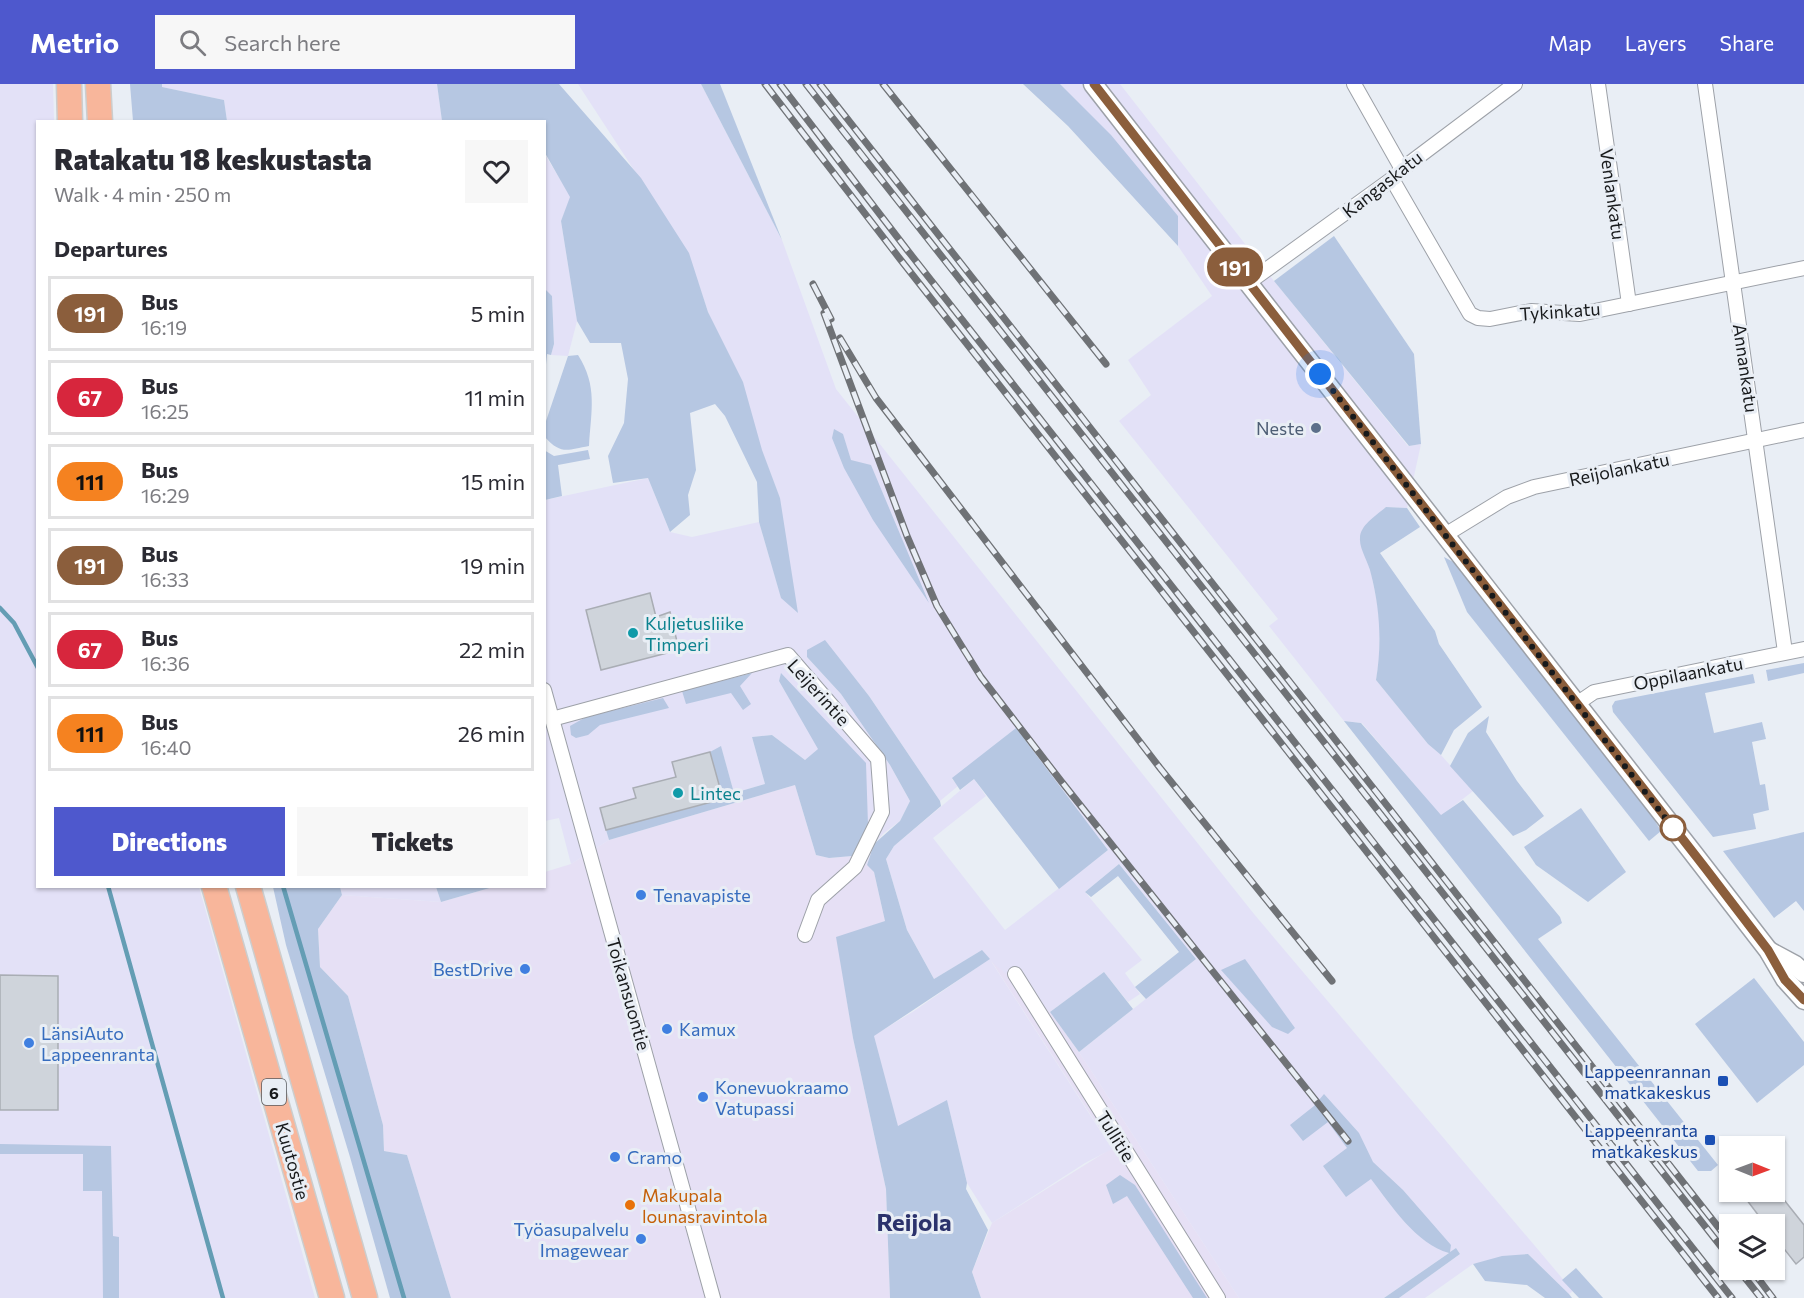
<!DOCTYPE html>
<html lang="en">
<head>
<meta charset="utf-8">
<style>
  :root { --surface:#fff; --page:#f7f7f7; --text:#2b2b33; --muted:#7c7c81; --line:#e1e1e2; --accent:#4e58cd }
  body { margin:0; font-family:Commissioner,sans-serif; background:var(--page); color:var(--text); height:100vh; display:flex; flex-direction:column; font-size:22px; white-space:nowrap }
  * { box-sizing:border-box; margin:0 }
  p { font-size:20px; color:var(--muted) }
  .icon { flex:none; width:33px; height:33px; fill:none; stroke:currentColor; stroke-width:2; stroke-linecap:round; stroke-linejoin:round }
  .map { position:relative; flex:1; overflow:hidden }
  .drawer { position:absolute; left:36px; top:36px; width:510px; height:768px; display:flex; flex-direction:column; background:var(--surface); border-radius:0px; box-shadow:0 2px 4px #0004 }
  .drawer>* { flex:none }
  .badge { padding:0 12px; border-radius:20px; font-size:21px; line-height:39px }
  .needle { width:39px; rotate:91deg }
  .buttons { position:absolute; left:1719px; top:1052px; display:grid; gap:12px }
  .buttons a { display:grid; place-items:center; width:66px; height:66px; border-radius:0px; background:var(--surface); box-shadow:0 2px 4px #0004; font-size:30px }
  .you { position:absolute; width:30px; height:30px; margin:-15px; border:4px solid #fff; border-radius:50%; background:#1a73e8; box-shadow:0 0 0 9px #1a73e833 }
  .map>.badge { position:absolute; translate:-50% -50%; box-shadow:0 0 0 3px #fff }
  h2 { padding:0 18px; font-size:22px; line-height:54px }
  .round { display:grid; place-items:center; flex:none; width:63px; height:63px; border-radius:0px; background:var(--page) }
  .overview { display:flex; align-items:center; justify-content:space-between; height:102px; padding:0 18px }
  h1 { font-size:28px; font-weight:800; line-height:45px }
  .cta { display:flex; gap:12px; margin-top:auto; padding:12px 18px }
  .cta a { flex:1; height:69px; border-radius:0px; background:var(--accent); color:#fff; font-size:24px; font-weight:800; line-height:69px; text-align:center }
  .cta a+a { background:var(--page); color:var(--text) }
  ul { padding:0; list-style:none }
  li { display:flex; align-items:center; gap:18px; height:75px; margin:0 12px 9px; padding:0 6px; border:3px solid var(--line); border-radius:0px }
  li div { flex:1 }
  li b { display:block; font-size:22px }
  li em { font-style:normal }
  li .badge { min-width:66px; font-weight:700; text-align:center }
  header { display:flex; align-items:center; gap:36px; box-sizing:border-box; height:84px; padding:0 30px; background:var(--accent); color:#fff }
  header strong { font-size:28px }
  nav { display:flex; gap:33px; margin-inline-start:auto; font-size:21px }
  .search { width:420px; height:54px; background:var(--page); display:flex; align-items:center; gap:15px; box-sizing:border-box; padding:0 21px; border-radius:0px; color:var(--muted); font-size:22px }
  .map>svg:first-child { display:block }
  .commercial { fill:#e6e0f5 }
  .industrial { fill:#e3e1f7 }
  .green { fill:#b6c7e2 }
  .lines { fill:none; stroke-linecap:round; stroke-linejoin:round }
  .stream { stroke:#649db4; stroke-width:4.5 }
  .building { fill:#cfd4db; stroke:#a9adb4; stroke-width:1.5 }
  .street-casing { stroke:#9da1a8; stroke-width:16 }
  .secondary-casing { stroke:#9da1a8; stroke-width:21 }
  .highway-casing { stroke:#cccdcd; stroke-width:27 }
  .street { stroke:#fff; stroke-width:14 }
  .secondary { stroke:#fff; stroke-width:18 }
  .highway { stroke:#f8b69b; stroke-width:24 }
  .rail-casing { stroke:#6f7276; stroke-width:7 }
  .rail { stroke:#e9eef5; stroke-width:4.5; stroke-dasharray:14; stroke-linecap:butt }
  .line-casing { stroke:#fff; stroke-width:14 }
  .line { stroke:#8b5e3c; stroke-width:9 }
  .walk { stroke:#181a1c; stroke-width:6; stroke-dasharray:0 10.8 }
  .service-dot { fill:#5c6f8a; stroke:#e9eef5; stroke-width:2 }
  .culture-dot { fill:#0f9aa8; stroke:#e9eef5; stroke-width:2 }
  .stop-dot { fill:#fff; stroke:#8b5e3c; stroke-width:3 }
  .shop-dot { fill:#3f7fe0; stroke:#e9eef5; stroke-width:2 }
  .transit-dot { fill:#1a4fb4; stroke:#e9eef5; stroke-width:2 }
  .food-dot { fill:#e8710a; stroke:#e9eef5; stroke-width:2 }
  .labels { text-anchor:middle; dominant-baseline:central; stroke-width:6; stroke-linejoin:round; paint-order:stroke }
  .shield { fill:#e9eef5; stroke:#575a5d; stroke-width:1.5 }
  .shield-label { font-size:16px; font-weight:bold; fill:#181a1c }
  .street-label { font-size:18px; fill:#181a1c; stroke:#e9eef5 }
  .service-label { font-size:18px; fill:#4e5e75; stroke:#e9eef5; text-anchor:end }
  .culture-label { font-size:18px; fill:#0d838f; stroke:#e9eef5; text-anchor:start }
  .shop-label { font-size:18px; fill:#366cbe; stroke:#e9eef5; text-anchor:start }
  .transit-label { font-size:18px; fill:#164399; stroke:#e9eef5; text-anchor:end }
  .food-label { font-size:18px; fill:#c56008; stroke:#e9eef5; text-anchor:start }
  .district-label { font-size:24px; font-weight:bold; fill:#2b326c; stroke:#e9eef5 }
</style>
</head>
<body>
<header>
<strong>Metrio</strong>
<div class="search"><svg class="icon" aria-label="search" viewBox="0 0 24 24"><circle cx="10" cy="10" r="6"/><path d="M15 15l6 6"/></svg>Search here</div>
<nav><a>Map</a><a>Layers</a><a>Share</a></nav>
</header>
<div class="map">
<svg width="1804" height="1214" viewBox="0 0 1804 1214">
  <rect width="100%" height="100%" fill="#e9eef5"/>
  <g class="commercial">
    <path d="M795,701L816,771L829,774L852,772L867,781L874,788L885,837L837,854L853,954L886,1105L890,1214H451L407,1071L384,1067L383,1041L348,912L320,883L318,845L342,811L441,818L493,803L544,802L545,788L571,780L609,756Z"/>
    <path d="M990,875L1050,928L1079,968L1239,1214H981L972,1188L992,1139L1112,1064Z"/>
  </g>
  <g class="industrial">
    <path d="M0,0H53L54,37L38,38V802L199,803L315,1214H0Z"/>
    <path d="M162,0H437L442,37H227L224,16L162,3Z"/>
    <path d="M578,0H701L782,156L836,305L1254,830L1573,1207L1569,1210L1528,1170L1473,1180L1425,1214H1399L1460,1170L1456,1164L1384,1214H1239L1079,968L1196,875L1119,780L1085,808L1142,876L1125,889L1140,910L1128,918L1104,888L1050,928L991,877L1112,1065L1085,1079L992,1139L967,1099L947,1017L898,1043L873,952L914,927L989,875L981,867L934,895L907,846L886,775L894,762L974,695L986,712L933,754L1005,846L1108,766L1016,644L952,695L958,702L940,717L869,612L825,557L807,573L841,610L890,681L910,717L900,737L884,749L874,760L867,781L852,772L868,741L781,590L779,597L819,665L805,676L772,651L752,653L765,700L734,709L721,663L711,668L723,715L606,746L609,756L571,780L559,734L545,737V416L648,394L670,448L692,453L759,438L781,513L780,414L708,228L688,169Z"/>
    <path d="M1060,0H1120L1274,197L1408,362L1421,360L1407,424L1386,423L1360,455L1371,488L1380,533L1379,577L1376,596L1428,660L1441,671L1473,707L1441,732L1362,639L1344,637L1269,542L1278,535L1119,337L1151,311L1128,276L1212,212L1178,162V132Z"/>
    <path d="M544,69L571,113L561,137L577,237L568,272L551,271L554,260L552,212L544,205Z"/>
    <path d="M340,803H436L441,818L342,811Z"/>
  </g>
  <g class="green">
    <path d="M130,0H162V3L224,16L227,37H133Z"/>
    <path d="M437,0H559L641,94L689,169L708,228L743,298L762,366L780,414L798,529L781,514L759,438L757,398L725,332L715,320L690,329L696,386L688,411L690,431L670,448L648,394L613,399L608,372L624,339L628,295L621,259H590L577,237L561,137L570,113L545,69L544,38L442,37Z"/>
    <path d="M701,0H720L782,156Z"/>
    <path d="M1023,0H1060L1111,51L1178,132V162L1068,42Z"/>
    <path d="M1334,152L1414,270L1421,360L1409,362L1274,197Z"/>
    <path d="M545,205L552,212L554,260L551,271L547,270L545,291Z"/>
    <path d="M578,271C598,302 591,327 589,362C567,366 561,371 545,353V340L568,272Z"/>
    <path d="M834,345L843,350L851,376L871,381L929,519L873,436L844,384L832,354Z"/>
    <path d="M544,366L554,372L588,366L590,375L558,381L562,412L545,416Z"/>
    <path d="M1386,423L1407,424L1420,443L1380,469L1435,547L1439,560L1482,623L1454,646L1441,671L1428,660L1376,596C1382,560 1380,525 1371,490C1369,479 1359,465 1360,454C1360,441 1377,431 1386,423Z"/>
    <path d="M1444,473L1459,481L1649,727L1661,747L1649,757L1467,528Z"/>
    <path d="M825,556L869,612L940,717L941,722L894,762L886,775L907,846L934,895L982,866L990,875L874,952L898,1042L947,1016L967,1099L966,1105L988,1146L972,1188L981,1214H890L886,1105L853,954L836,853L885,837L874,788L867,781L874,760L900,737L910,717L890,681L841,610L807,573V566Z"/>
    <path d="M1804,579V589L1768,597L1766,586Z"/>
    <path d="M752,589L740,602L751,620L743,626L731,609L686,620L682,607Z"/>
    <path d="M781,589L866,679L868,741L852,772L829,774L816,771L795,701L609,756L606,746L723,715L710,668L721,662L734,709L765,700L752,653L772,651L805,676L818,665L779,597Z"/>
    <path d="M1753,590L1755,599L1705,609L1714,649L1762,638L1766,655L1752,658L1760,701L1765,700L1769,726L1753,730L1756,745L1713,753L1613,628L1612,622L1615,617Z"/>
    <path d="M663,614L669,624L600,641L588,651L576,654L571,651L570,642L586,633Z"/>
    <path d="M1489,632L1486,648L1517,697L1544,732L1526,746L1513,752L1450,682L1468,649Z"/>
    <path d="M1344,637L1361,639L1441,731L1463,716L1560,833L1562,839L1538,855L1718,1081L1711,1087H1698Z"/>
    <path d="M1016,644L1108,766L1059,805L974,695L960,706L952,694Z"/>
    <path d="M1581,724L1626,788L1588,818L1536,781L1524,763Z"/>
    <path d="M1804,748V827L1796,817L1774,834L1723,767Z"/>
    <path d="M1119,780L1196,875L1146,915L1135,903L1179,868L1118,792L1091,813L1085,808Z"/>
    <path d="M273,803H340L342,811L318,845L320,883L348,912L383,1041L384,1067L407,1071L451,1214H390L350,1073L286,861Z"/>
    <path d="M436,803V802L493,803L441,818Z"/>
    <path d="M1245,875L1295,944L1288,950L1272,943L1221,886Z"/>
    <path d="M1104,888L1133,925L1079,968L1050,928Z"/>
    <path d="M1754,894L1804,958V981L1757,1019L1695,940Z"/>
    <path d="M1324,1010L1359,1049L1373,1078L1403,1106L1451,1161L1450,1168L1456,1164L1460,1170L1399,1214H1384L1449,1169C1416,1160 1391,1121 1371,1095L1346,1113L1323,1082L1347,1064L1328,1038L1303,1057L1290,1041L1314,1022Z"/>
    <path d="M0,1060L111,1062L113,1152L119,1153V1214H103L102,1107H83V1070H0Z"/>
    <path d="M1120,1091L1135,1101L1207,1214H1193L1127,1112L1113,1120L1106,1101Z"/>
    <path d="M1528,1170L1569,1210L1572,1214H1545L1527,1201L1485,1197L1473,1180L1502,1172Z"/>
    <path d="M1576,1184L1603,1214H1579L1562,1196Z"/>
  </g>
  <g class="lines">
    <g class="stream">
      <path d="M0,524L14,539L38,584"/>
      <path d="M108,802L223,1214"/>
      <path d="M283,802L404,1214"/>
    </g>
  </g>
  <g class="building">
    <path d="M650,509L656,533L670,528L679,566L601,586L586,526Z"/>
    <path d="M710,668L723,715L606,746L600,724L636,714L633,704L676,693L672,678Z"/>
    <path d="M0,891L58,892V1026H0Z"/>
    <path d="M1740,1107H1777L1804,1141V1173L1796,1180L1774,1152V1140H1765Z"/>
  </g>
  <g class="lines">
    <g class="street-casing">
      <g id="street">
        <path d="M1354,0L1402,85"/>
        <path d="M1598,0L1629,220"/>
        <path d="M1705,0L1785,568"/>
        <path d="M1392,95L1470,230L1478,234L1490,235L1531,227L1580,230L1804,184"/>
        <path d="M1248,199L1392,95L1402,85L1515,0"/>
        <path d="M1445,451L1507,413L1534,403L1804,346"/>
        <path d="M544,606L713,1214"/>
        <path d="M1575,621L1594,608L1804,565"/>
        <path d="M552,635L788,571L878,675L882,728L855,783L818,816L805,851"/>
        <path d="M1015,890L1218,1214"/>
      </g>
    </g>
    <g class="secondary-casing">
      <g id="secondary">
        <path d="M1093,0L1693,769L1768,866L1785,895L1804,916"/>
        <path d="M1769,867L1795,881L1804,889"/>
      </g>
    </g>
    <g class="highway-casing">
      <g id="highway">
        <path d="M69,0L70,38"/>
        <path d="M98,0L100,38"/>
        <path d="M214,802L332,1214"/>
        <path d="M248,802L365,1214"/>
      </g>
    </g>
    <use href="#street" class="street"/>
    <use href="#secondary" class="secondary"/>
    <use href="#highway" class="highway"/>
    <g class="rail-casing">
      <g id="rail">
        <path d="M765,0L900,175L1718,1214"/>
        <path d="M780,0L908,167L1732,1214"/>
        <path d="M806,0L1730,1174"/>
        <path d="M820,0L1730,1158"/>
        <path d="M883,0L1106,280"/>
        <path d="M813,200L831,235"/>
        <path d="M824,229L907,452L937,522L961,561L981,593L1061,697L1348,1057"/>
        <path d="M840,254L876,314L1160,684L1332,897"/>
        <path d="M1738,1185L1761,1214"/>
        <path d="M1751,1185L1773,1214"/>
      </g>
    </g>
    <use href="#rail" class="rail"/>
  </g>
  <g class="lines">
    <g class="line-casing">
      <path id="line" d="M1094,0L1706,785L1768,866L1785,896L1804,916"/>
    </g>
    <use href="#line" class="line"/>
    <path class="walk" d="M1320,290L1673,744"/>
  </g>
  <circle class="service-dot" cx="1316" cy="344" r="6"/>
  <g class="culture-dot">
    <circle cx="633" cy="549" r="6"/>
    <circle cx="678" cy="709" r="6"/>
  </g>
  <circle class="stop-dot" cx="1673" cy="744" r="12"/>
  <g class="shop-dot">
    <circle cx="641" cy="811" r="6"/>
    <circle cx="525" cy="885" r="6"/>
    <circle cx="667" cy="945" r="6"/>
    <circle cx="29" cy="959" r="6"/>
    <circle cx="703" cy="1013" r="6"/>
    <circle cx="615" cy="1073" r="6"/>
    <circle cx="641" cy="1155" r="6"/>
  </g>
  <g class="transit-dot">
    <rect x="1717" y="991" width="12" height="12" rx="3"/>
    <rect x="1704" y="1050" width="12" height="12" rx="3"/>
  </g>
  <circle class="food-dot" cx="630" cy="1121" r="6"/>
  <g class="labels">
    <rect class="shield" x="262" y="995" width="24" height="26" rx="4.5"/>
    <g class="shield-label">
      <text x="274" y="1008">6</text>
    </g>
    <g class="street-label">
      <text transform="translate(1382 100) rotate(-38)">Kangaskatu</text>
      <text transform="translate(1613 110) rotate(82)">Venlankatu</text>
      <text transform="translate(1560 227) rotate(-4)">Tykinkatu</text>
      <text transform="translate(1746 284) rotate(82)">Annankatu</text>
      <text transform="translate(1619 385) rotate(-12)">Reijolankatu</text>
      <text transform="translate(1688 589) rotate(-11)">Oppilaankatu</text>
      <text transform="translate(819 608) rotate(48)">Leijerintie</text>
      <text transform="translate(629 910) rotate(74)">Toikansuontie</text>
      <text transform="translate(1116 1052) rotate(58)">Tullitie</text>
      <text transform="translate(293 1077) rotate(74)">Kuutostie</text>
    </g>
    <g class="service-label">
      <text x="1304" y="344">Neste</text>
    </g>
    <g class="culture-label">
      <text x="645" y="539">Kuljetusliike<tspan x="645" dy="21">Timperi</tspan></text>
      <text x="690" y="709">Lintec</text>
    </g>
    <g class="shop-label">
      <text x="653" y="811">Tenavapiste</text>
      <text x="513" y="885" text-anchor="end">BestDrive</text>
      <text x="679" y="945">Kamux</text>
      <text x="41" y="949">LänsiAuto<tspan x="41" dy="21">Lappeenranta</tspan></text>
      <text x="715" y="1003">Konevuokraamo<tspan x="715" dy="21">Vatupassi</tspan></text>
      <text x="627" y="1073">Cramo</text>
      <text x="629" y="1145" text-anchor="end">Työasupalvelu<tspan x="629" dy="21">Imagewear</tspan></text>
    </g>
    <g class="transit-label">
      <text x="1711" y="987">Lappeenrannan<tspan x="1711" dy="21">matkakeskus</tspan></text>
      <text x="1698" y="1046">Lappeenranta<tspan x="1698" dy="21">matkakeskus</tspan></text>
    </g>
    <g class="food-label">
      <text x="642" y="1111">Makupala<tspan x="642" dy="21">lounasravintola</tspan></text>
    </g>
    <g class="district-label">
      <text x="914" y="1137">Reijola</text>
    </g>
  </g>
</svg>
<div class="buttons">
<a><svg class="needle" viewBox="-14 -14 28 28"><path d="M0-13l5 13h-10z" fill="#e53935"/><path d="M0 13l5-13h-10z" fill="#7c7c81"/></svg></a>
<a><svg class="icon" aria-label="layers" viewBox="0 0 24 24"><path d="M12 4l9 5-9 5-9-5zM3 14l9 5 9-5"/></svg></a>
</div>
<div class="you" style="left:1320px;top:290px"></div>
<b class="badge" style="left:1235px;top:183px;background:#8b5e3c;color:#fff">191</b>
<section class="drawer">
<div class="overview"><div><h1>Ratakatu 18 keskustasta</h1><p>Walk · 4 min · 250 m</p></div><a class="round"><svg class="icon" aria-label="heart" viewBox="0 0 24 24"><path d="M12 20l-8-8c-3-5 5-10 8-4 3-6 11-1 8 4z"/></svg></a></div>
<h2>Departures</h2>
<ul>
<li><span class="badge" style="background:#8b5e3c;color:#fff">191</span><div><b>Bus</b><p>16:19</p></div><em>5 min</em></li>
<li><span class="badge" style="background:#d7263d;color:#fff">67</span><div><b>Bus</b><p>16:25</p></div><em>11 min</em></li>
<li><span class="badge" style="background:#f58220;color:#111">111</span><div><b>Bus</b><p>16:29</p></div><em>15 min</em></li>
<li><span class="badge" style="background:#8b5e3c;color:#fff">191</span><div><b>Bus</b><p>16:33</p></div><em>19 min</em></li>
<li><span class="badge" style="background:#d7263d;color:#fff">67</span><div><b>Bus</b><p>16:36</p></div><em>22 min</em></li>
<li><span class="badge" style="background:#f58220;color:#111">111</span><div><b>Bus</b><p>16:40</p></div><em>26 min</em></li>
</ul>
<div class="cta"><a>Directions</a><a>Tickets</a></div>
</section>
</div>
</body>
</html>
